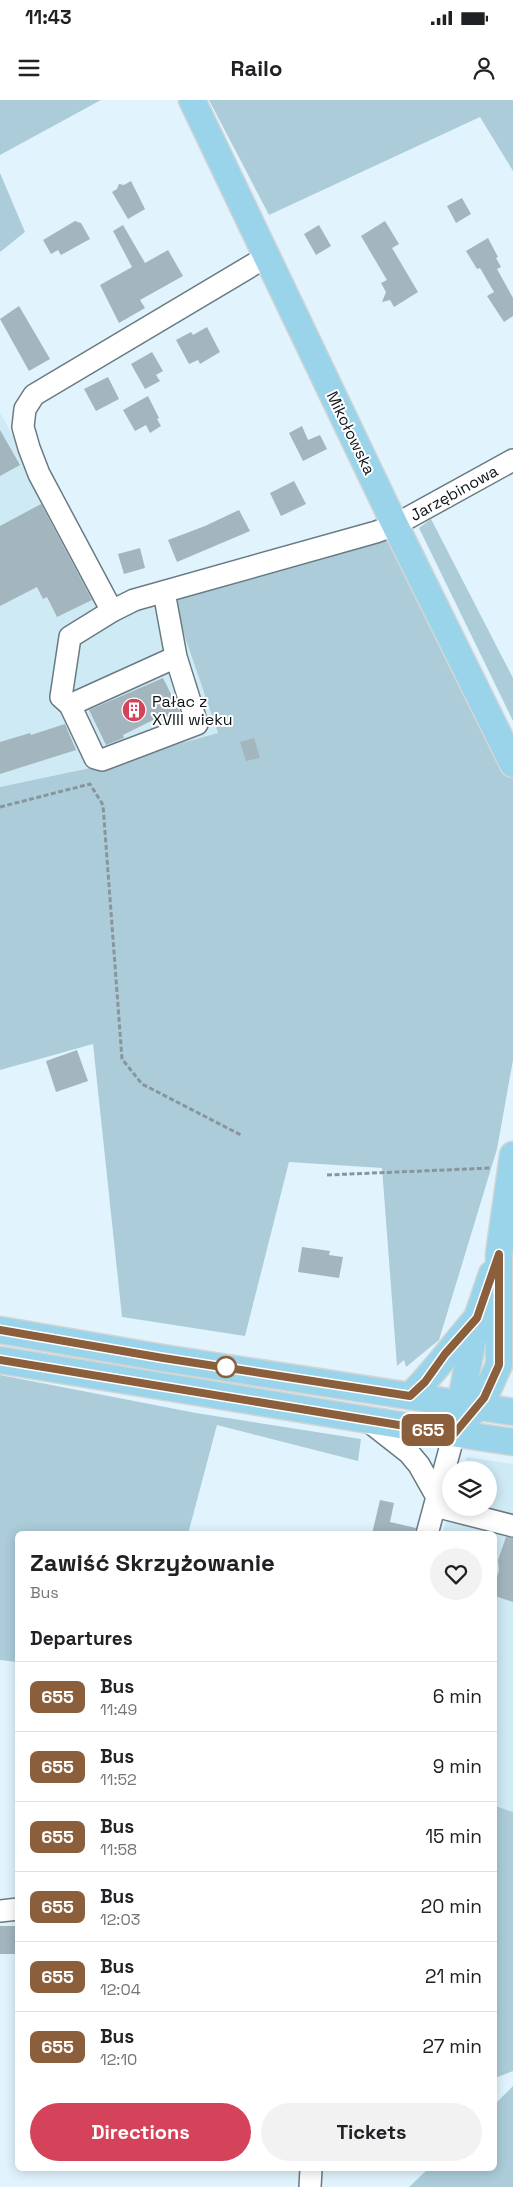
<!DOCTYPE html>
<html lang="en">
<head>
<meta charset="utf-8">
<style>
  :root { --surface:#fff; --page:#f2f2f2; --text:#202124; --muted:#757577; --line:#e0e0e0; --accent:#d44359 }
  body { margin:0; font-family:"Space Grotesk",sans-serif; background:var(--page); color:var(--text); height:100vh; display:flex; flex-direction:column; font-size:19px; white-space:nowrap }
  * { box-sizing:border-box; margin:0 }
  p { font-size:16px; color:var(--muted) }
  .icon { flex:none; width:28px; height:28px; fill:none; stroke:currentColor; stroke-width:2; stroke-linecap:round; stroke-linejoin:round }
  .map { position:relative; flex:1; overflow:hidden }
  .sheet { position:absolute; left:15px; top:1431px; width:482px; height:640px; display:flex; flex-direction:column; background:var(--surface); border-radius:8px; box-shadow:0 2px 12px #0003 }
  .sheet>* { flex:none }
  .badge { padding:0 10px; border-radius:8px; font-size:18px; line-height:32px }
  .buttons { position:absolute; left:442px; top:1361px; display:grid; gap:10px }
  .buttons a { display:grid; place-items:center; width:55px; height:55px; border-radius:50%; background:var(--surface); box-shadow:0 2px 12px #0003; font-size:25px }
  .map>.badge { position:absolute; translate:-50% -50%; box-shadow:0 0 0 2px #fff }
  h2 { padding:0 15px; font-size:19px; line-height:45px }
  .round { display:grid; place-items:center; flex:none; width:52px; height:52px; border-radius:26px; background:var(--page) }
  .summary { display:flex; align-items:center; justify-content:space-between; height:85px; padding:0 15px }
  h1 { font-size:24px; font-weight:600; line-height:38px }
  .button { display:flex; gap:10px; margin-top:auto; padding:10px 15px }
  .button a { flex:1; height:58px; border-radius:30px; background:var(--accent); color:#fff; font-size:20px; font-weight:600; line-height:58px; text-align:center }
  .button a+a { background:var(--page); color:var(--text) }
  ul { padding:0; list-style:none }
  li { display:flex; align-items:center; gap:15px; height:70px; padding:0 15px; border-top:1px solid var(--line) }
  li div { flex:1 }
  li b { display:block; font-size:19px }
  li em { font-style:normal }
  li .badge { min-width:55px; font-weight:700; text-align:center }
  .status { display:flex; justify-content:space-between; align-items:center; height:35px; padding:0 25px; background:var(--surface); direction:ltr }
  .status svg { height:14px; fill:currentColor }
  header { display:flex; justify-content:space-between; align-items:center; height:65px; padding:0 15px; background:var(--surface); font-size:22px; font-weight:600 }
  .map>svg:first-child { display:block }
  .built { fill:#ceeaf5 }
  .green { fill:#acccda }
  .building { fill:#a3b5bd }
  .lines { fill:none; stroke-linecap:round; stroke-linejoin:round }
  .minor-casing { stroke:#697b82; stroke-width:24 }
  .major-casing { stroke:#d3d5d5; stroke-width:29 }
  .path { stroke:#88969c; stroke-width:3; stroke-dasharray:5 2.5; stroke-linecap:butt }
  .minor { stroke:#fff; stroke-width:21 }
  .major { stroke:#9ad4ea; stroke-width:26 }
  .line-casing { stroke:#fff; stroke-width:11 }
  .line { stroke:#8b5e3c; stroke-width:8 }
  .stop-dot { fill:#fff; stroke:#8b5e3c; stroke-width:2.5 }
  .labels { text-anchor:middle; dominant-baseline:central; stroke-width:4; stroke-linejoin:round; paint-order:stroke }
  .street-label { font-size:16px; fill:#0d1417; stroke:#fff }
  .poi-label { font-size:16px; fill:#0d1417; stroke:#fff; text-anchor:start }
</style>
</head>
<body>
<div class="status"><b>11:43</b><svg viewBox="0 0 49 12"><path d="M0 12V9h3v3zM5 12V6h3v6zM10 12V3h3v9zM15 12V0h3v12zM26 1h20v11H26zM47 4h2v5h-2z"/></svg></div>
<header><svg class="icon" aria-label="menu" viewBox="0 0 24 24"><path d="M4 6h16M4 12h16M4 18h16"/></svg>Railo<svg class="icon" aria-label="person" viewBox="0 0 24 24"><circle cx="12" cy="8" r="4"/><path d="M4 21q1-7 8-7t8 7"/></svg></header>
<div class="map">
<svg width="513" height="2087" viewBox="0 0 513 2087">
  <rect width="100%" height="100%" fill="#e1f4fd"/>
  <g class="built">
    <path d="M0,312L108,514L176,495L177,514L218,633L90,668L0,687Z"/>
    <path d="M467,1357L513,1364V1712L495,1705V1434H442L451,1406V1408H489V1370H463Z"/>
  </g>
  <g class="green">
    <path d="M0,0H101L0,55Z"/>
    <path d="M209,0H513V71L480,17L269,115Z"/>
    <path d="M0,73L25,132L0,152Z"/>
    <path d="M431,419L513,578V621L419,428Z"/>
    <path d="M402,421L513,675V960L497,1049L439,1240L406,1267L404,1260L397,1266L382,1068L289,1062L245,1236L122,1217L93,944L0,970V687L90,668L218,633L177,514L176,495Z"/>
    <path d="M0,1275L196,1313L361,1339L358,1361L217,1325L188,1434H18L17,1562L0,1560Z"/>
    <path d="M496,1706L513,1712V1971L495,1978Z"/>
    <path d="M513,1986V2087H409L428,2069H495V2004Z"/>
  </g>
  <g class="building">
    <path d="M131,81L145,109L128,119L112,92L117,89L119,84L124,85Z"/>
    <path d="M462,98L471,114L456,123L447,106Z"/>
    <path d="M75,121L81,123L90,139L61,155L58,150L51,154L43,140Z"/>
    <path d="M385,121L399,144L392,148L418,192L394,207L390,200L382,202L386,192L381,183L387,180L361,136Z"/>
    <path d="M123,125L145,163L168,150L183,176L140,200L145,208L119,223L100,185L132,167L113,131Z"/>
    <path d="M319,125L331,146L316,155L304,134Z"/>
    <path d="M488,138L498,157L496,158L501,167L497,169L513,198V216L504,222L487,196L494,192L480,168L477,169L466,151Z"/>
    <path d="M19,206L50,259L29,271L0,219Z"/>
    <path d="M207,227L220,252L200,264L198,260L189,264L176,240L191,232L193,235Z"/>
    <path d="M152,252L163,271L156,275L160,281L145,289L131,264Z"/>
    <path d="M108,277L119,299L96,311L84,289Z"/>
    <path d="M148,296L159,318L157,319L161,326L150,333L146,325L135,331L123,310Z"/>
    <path d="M302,326L308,340L320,335L327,349L303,361L289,333Z"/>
    <path d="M0,330L20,365L0,376Z"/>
    <path d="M294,381L306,404L281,416L270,393Z"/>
    <path d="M41,404L92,500L57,517L47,497L43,499L37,487L0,506V426Z"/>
    <path d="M239,410L250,431L177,462L168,440L205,426Z"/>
    <path d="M140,448L145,468L124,474L118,454Z"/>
    <path d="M163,578L182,616L166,622L163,615L123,635L124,638L106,645L89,610Z"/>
    <path d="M65,624L76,650L0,674V642L30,633L31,635Z"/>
    <path d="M254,638L260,658L246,661L240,642Z"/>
    <path d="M77,950L88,981L56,992L46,961Z"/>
    <path d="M302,1147L330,1151L329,1155L343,1157L339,1178L298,1172Z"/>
    <path d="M380,1400L394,1403L390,1422L416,1428L415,1434H372Z"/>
    <path d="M506,1437L513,1438V1502L495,1496V1484L499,1470L498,1460Z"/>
    <rect x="0" y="1826" width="18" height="28"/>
  </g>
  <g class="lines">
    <g class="minor-casing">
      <g id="minor">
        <path d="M164,492L176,557L197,624L102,660L95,658L70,605L176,557"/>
        <path d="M112,511L39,374L29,348L23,327L25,309L34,295L266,157"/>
        <path d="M70,605L61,597L70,537L112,511L134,500L376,432L395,425L513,360"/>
        <path d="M367,1320L409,1353L419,1365L437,1397"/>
        <path d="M435,1406L513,1426"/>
        <path d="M427,1434L454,1334"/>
        <path d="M0,1811L18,1809"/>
        <path d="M310,2087L311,2069"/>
      </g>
    </g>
    <g class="major-casing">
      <g id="major">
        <path d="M192,0L395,425L513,664"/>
        <path d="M0,1230L163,1258L513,1312"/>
        <path d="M0,1260L418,1328L513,1342"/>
        <path d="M410,1296C435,1272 454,1244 476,1219"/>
        <path d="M468,1317L484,1298L499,1265V1154L513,1055"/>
        <path d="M457,1321L477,1218L492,1174"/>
      </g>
    </g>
    <g class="path">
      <path d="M0,707L90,684L103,705L122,959L142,984L241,1035"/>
      <path d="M327,1075L491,1068"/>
    </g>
    <use href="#minor" class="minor"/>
    <use href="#major" class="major"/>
  </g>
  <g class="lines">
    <g class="line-casing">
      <path id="line" d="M0,1230L163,1258L410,1296L425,1282L445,1254L477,1218L499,1154V1265L484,1298L454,1334L0,1260"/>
    </g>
    <use href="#line" class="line"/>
  </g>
  <defs>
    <g id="building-disc" transform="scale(1.25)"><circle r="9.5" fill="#d44359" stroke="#fff"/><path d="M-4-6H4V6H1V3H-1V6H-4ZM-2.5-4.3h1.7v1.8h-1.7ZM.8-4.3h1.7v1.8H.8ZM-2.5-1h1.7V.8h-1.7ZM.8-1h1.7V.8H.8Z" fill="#fff"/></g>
  </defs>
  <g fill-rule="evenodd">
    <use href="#building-disc" x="134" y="610"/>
  </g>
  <circle class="stop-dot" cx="226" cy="1267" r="10"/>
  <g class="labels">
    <g class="street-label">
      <text transform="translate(351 333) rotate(64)">Mikołowska</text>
      <text transform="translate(454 393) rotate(-29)">Jarzębinowa</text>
    </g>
    <g class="poi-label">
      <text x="152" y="601">Pałac z<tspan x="152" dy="18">XVIII wieku</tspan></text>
    </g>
  </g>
</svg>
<div class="buttons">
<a><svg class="icon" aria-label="layers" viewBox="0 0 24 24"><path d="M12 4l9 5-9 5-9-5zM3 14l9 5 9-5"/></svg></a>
</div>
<b class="badge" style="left:428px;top:1330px;background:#8b5e3c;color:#fff">655</b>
<section class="sheet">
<div class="summary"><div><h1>Zawiść Skrzyżowanie</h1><p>Bus</p></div><a class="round"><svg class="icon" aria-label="heart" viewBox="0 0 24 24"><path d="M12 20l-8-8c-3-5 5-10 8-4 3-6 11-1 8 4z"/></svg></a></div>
<h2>Departures</h2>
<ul>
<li><span class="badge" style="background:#8b5e3c;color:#fff">655</span><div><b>Bus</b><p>11:49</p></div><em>6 min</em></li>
<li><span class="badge" style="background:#8b5e3c;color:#fff">655</span><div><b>Bus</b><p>11:52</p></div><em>9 min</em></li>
<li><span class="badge" style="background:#8b5e3c;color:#fff">655</span><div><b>Bus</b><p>11:58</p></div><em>15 min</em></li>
<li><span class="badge" style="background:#8b5e3c;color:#fff">655</span><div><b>Bus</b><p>12:03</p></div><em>20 min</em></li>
<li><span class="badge" style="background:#8b5e3c;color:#fff">655</span><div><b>Bus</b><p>12:04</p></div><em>21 min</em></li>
<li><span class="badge" style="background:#8b5e3c;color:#fff">655</span><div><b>Bus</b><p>12:10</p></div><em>27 min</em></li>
</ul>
<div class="button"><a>Directions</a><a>Tickets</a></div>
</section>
</div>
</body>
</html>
